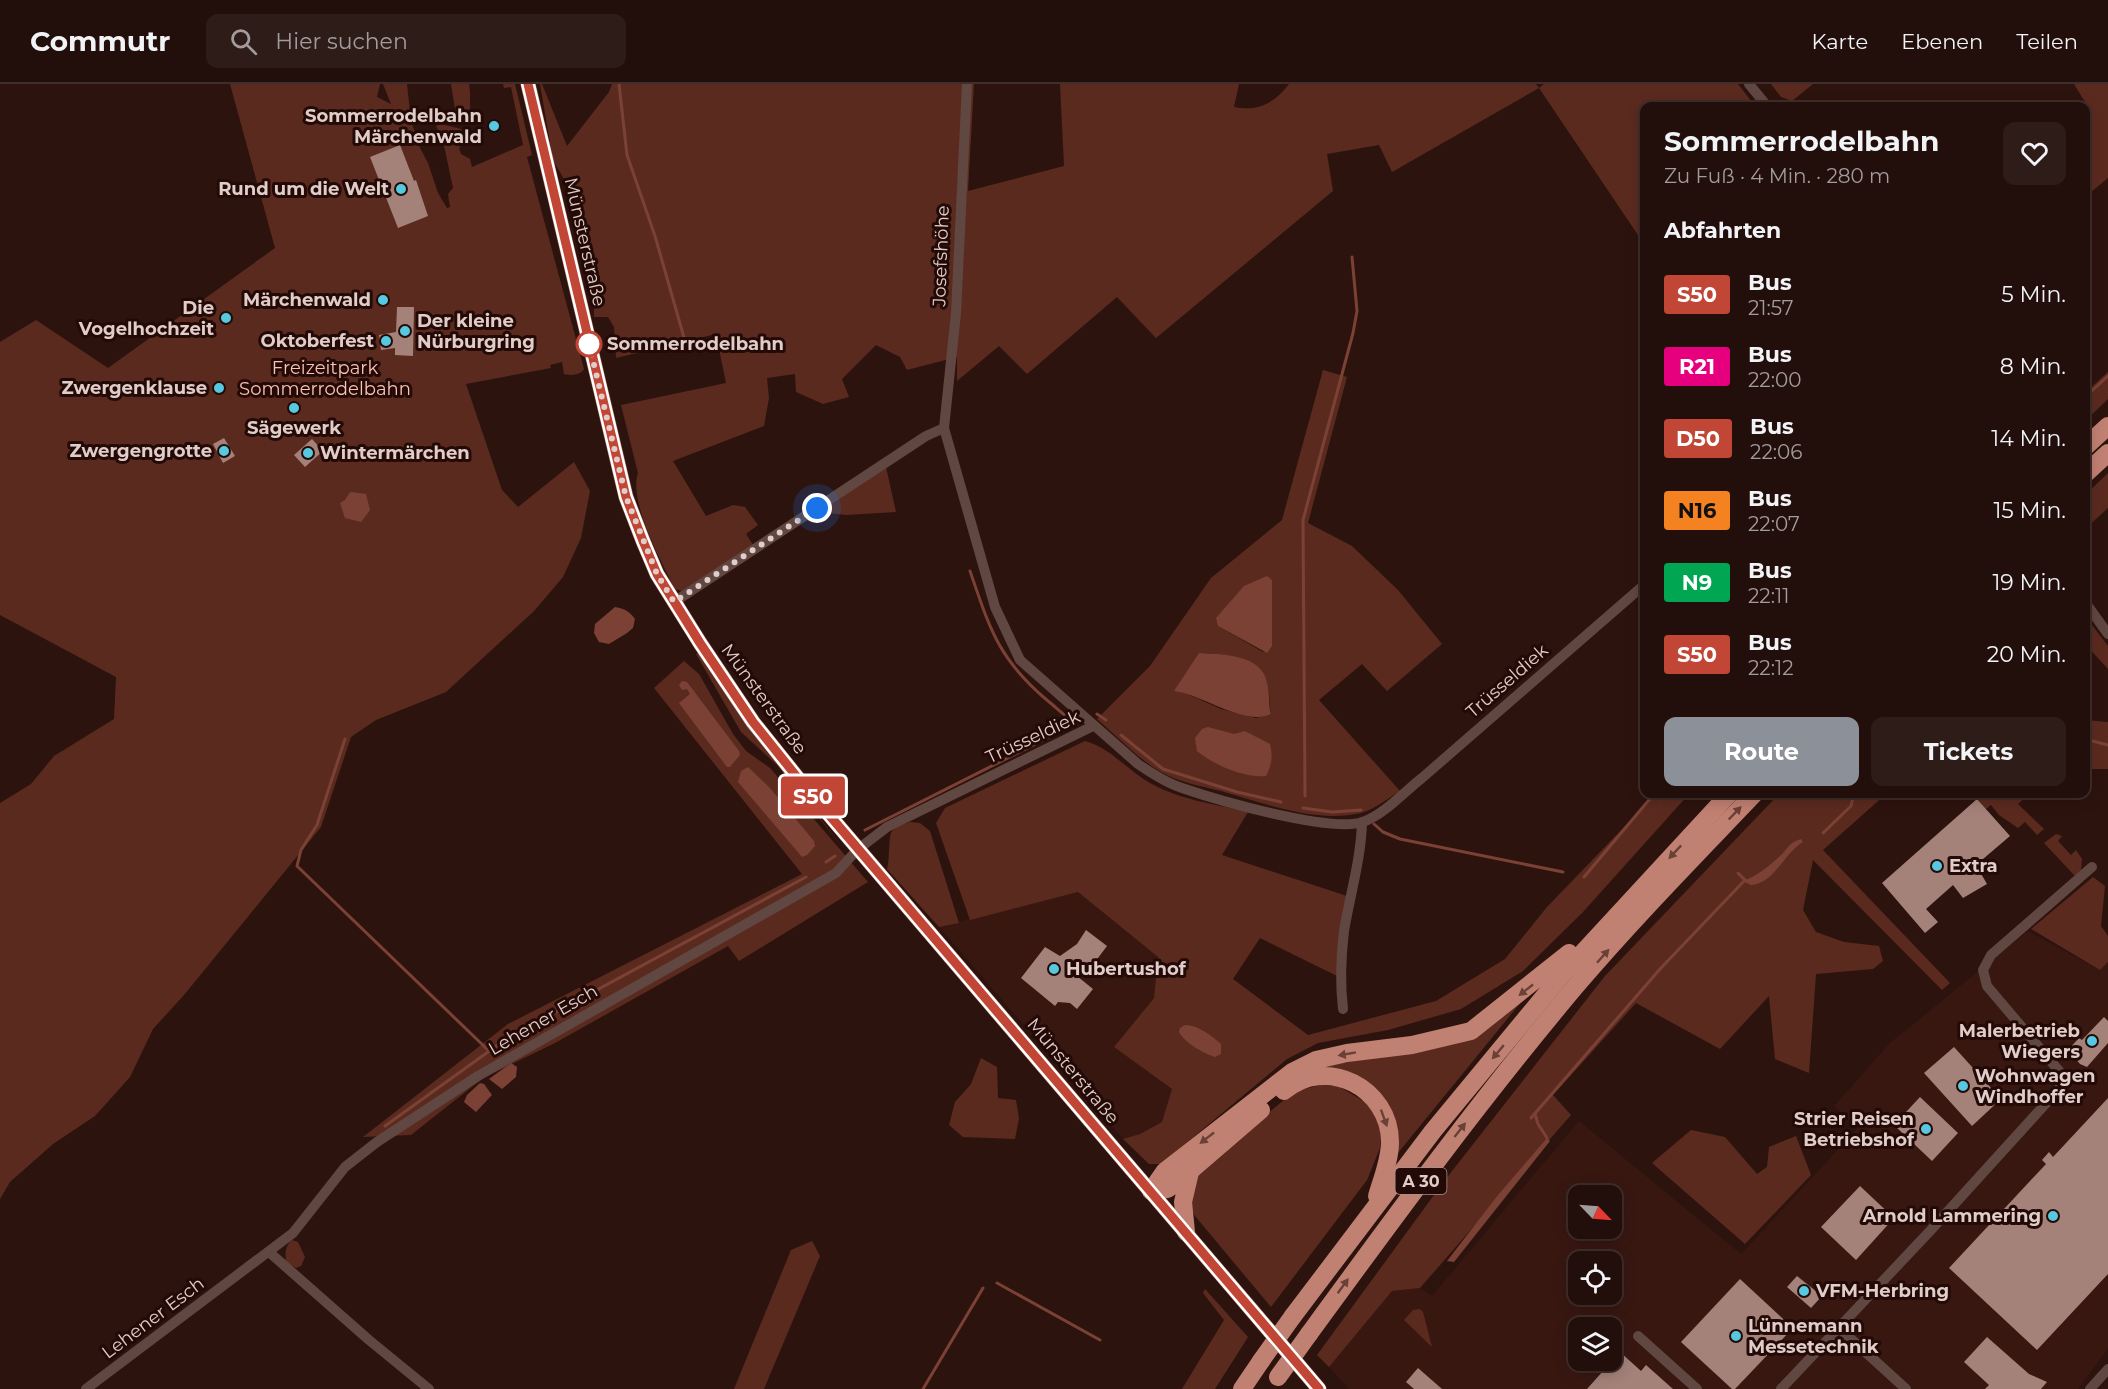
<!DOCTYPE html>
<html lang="de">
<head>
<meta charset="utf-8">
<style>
  :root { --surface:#220e0a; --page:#2e1c18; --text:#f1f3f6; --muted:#a29c9c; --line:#3f2e2b; --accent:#8c9099 }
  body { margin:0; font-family:Montserrat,sans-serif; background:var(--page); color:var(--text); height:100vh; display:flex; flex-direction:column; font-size:22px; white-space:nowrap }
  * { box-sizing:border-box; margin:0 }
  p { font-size:20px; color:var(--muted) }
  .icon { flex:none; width:33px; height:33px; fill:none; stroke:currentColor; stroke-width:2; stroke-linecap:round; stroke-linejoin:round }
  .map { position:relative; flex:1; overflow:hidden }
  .drawer { position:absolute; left:1640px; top:18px; width:450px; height:696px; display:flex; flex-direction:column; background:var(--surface); border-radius:12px; box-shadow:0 3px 15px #0003,0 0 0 2px var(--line) }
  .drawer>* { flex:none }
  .badge { padding:0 12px; border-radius:4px; font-size:21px; line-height:39px }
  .needle { width:39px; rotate:115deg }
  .controls { position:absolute; left:1568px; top:1101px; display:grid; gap:12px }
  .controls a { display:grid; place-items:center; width:54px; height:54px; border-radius:12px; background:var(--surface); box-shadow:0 3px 15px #0003,0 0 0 2px var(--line); font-size:30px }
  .you { position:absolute; width:30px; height:30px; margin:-15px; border:4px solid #fff; border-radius:50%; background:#1a73e8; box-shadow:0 0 0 9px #1a73e833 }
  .map>.badge { position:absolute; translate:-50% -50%; box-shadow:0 0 0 3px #fff }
  h2 { padding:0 24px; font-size:22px; line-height:54px }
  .round { display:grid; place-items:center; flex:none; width:63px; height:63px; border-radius:12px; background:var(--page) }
  .head { display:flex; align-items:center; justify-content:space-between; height:102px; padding:0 24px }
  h1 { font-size:28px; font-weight:700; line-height:45px }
  .primary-button { display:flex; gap:12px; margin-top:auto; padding:12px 24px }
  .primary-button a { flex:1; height:69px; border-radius:12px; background:var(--accent); color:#fff; font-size:24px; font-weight:700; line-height:69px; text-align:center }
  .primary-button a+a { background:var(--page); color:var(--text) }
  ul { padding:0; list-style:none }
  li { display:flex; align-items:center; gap:18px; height:72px; padding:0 24px }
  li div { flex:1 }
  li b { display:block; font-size:22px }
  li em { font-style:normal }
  li .badge { min-width:66px; font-weight:700; text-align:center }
  header { display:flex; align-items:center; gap:36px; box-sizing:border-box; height:84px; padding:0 30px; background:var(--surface); border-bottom:2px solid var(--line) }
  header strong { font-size:28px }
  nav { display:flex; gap:33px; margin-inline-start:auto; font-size:21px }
  .search { width:420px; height:54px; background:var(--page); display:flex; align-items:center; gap:15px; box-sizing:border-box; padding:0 21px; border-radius:12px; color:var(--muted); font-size:22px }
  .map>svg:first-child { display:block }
  .built { fill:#381711; fill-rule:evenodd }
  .green { fill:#5b2a1f; fill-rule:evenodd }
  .water { fill:#7b4135 }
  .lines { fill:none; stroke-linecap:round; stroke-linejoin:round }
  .stream { stroke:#7b4135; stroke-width:3 }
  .building { fill:#a4827a }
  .street { stroke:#614741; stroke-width:10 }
  .primary { stroke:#a57064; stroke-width:15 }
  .highway { stroke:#c18172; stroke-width:18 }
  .highway-bridge { stroke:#c18172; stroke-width:18 }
  .oneway { fill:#6a4037 }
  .line-casing { stroke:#fff; stroke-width:14 }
  .line { stroke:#c14635; stroke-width:9 }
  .walk { stroke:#e0cdc9; stroke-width:6; stroke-dasharray:0 10.8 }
  .poi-dot { fill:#56c9e1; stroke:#230a06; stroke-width:2 }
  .stop-dot { fill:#fff; stroke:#c14635; stroke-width:3 }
  .labels { text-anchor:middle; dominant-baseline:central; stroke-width:6; stroke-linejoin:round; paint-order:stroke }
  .shield { fill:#230a06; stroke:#a7928e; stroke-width:1.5 }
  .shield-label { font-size:16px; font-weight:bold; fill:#e0cdc9 }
  .poi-label { font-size:18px; font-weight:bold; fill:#e0cdc9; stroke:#230a06; text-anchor:end }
  .street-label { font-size:18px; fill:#e0cdc9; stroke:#230a06 }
  .stop-label { font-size:18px; font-weight:bold; fill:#e0cdc9; stroke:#230a06; text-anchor:start }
  .park-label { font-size:18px; fill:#fbc2b5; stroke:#230a06 }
</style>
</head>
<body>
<header>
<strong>Commutr</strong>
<div class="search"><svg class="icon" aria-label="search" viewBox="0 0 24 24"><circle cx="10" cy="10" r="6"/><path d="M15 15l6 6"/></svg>Hier suchen</div>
<nav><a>Karte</a><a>Ebenen</a><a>Teilen</a></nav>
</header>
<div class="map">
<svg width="2108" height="1305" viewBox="0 0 2108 1305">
  <rect width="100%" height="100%" fill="#2d130e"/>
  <g class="built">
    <path d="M1078,808L1158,873L1154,914L1114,963L1172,1005L1162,1038L1140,1050L1123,1055L939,843Z"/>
    <path d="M2028,847L2100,886L2108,878V1265L2078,1305H1349L1329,1283L1392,1207L1420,1204L1432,1212L1579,1037L1741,1170L1858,1044L1834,1022L1890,959ZM1578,1112H1611V1144H1578ZM1578,1178H1611V1210H1578ZM1578,1244H1611V1276H1578Z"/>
  </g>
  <g class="green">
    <path d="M230,0H380L377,13L391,20L383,0H407L411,37L420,64L428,79L438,109L447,124L450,123L448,110L453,104L442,52L436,42L441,40L461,45C466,51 464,59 459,64L461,70L470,75L472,83L523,61L511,3L504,4L503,0H515L532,71L527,73L584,285C581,291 570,292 564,290L562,278L550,281L551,284L466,300L502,406L518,423L574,378L590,407L581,454L563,493L534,527L446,608L376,636L351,653L321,743L184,911L153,945L130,993L95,1032L53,1060L10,1098L0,1115V719L31,700L54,672L114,635L116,593L0,531V258L36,236L108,284L275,164Z"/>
    <path d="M451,0H469C471,10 469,20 471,30L460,41L434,36L452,33L455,25Z"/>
    <path d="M540,0H542L567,62L609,8L612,0H974L968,107L1064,82L1060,0H1239L1234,23C1257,28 1275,19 1289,0H1536L1539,4L1544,0H1738L1755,22H1644V160L1539,4L1392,88L1379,61L1327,70L1333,107L1156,254L1117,213L1027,290L999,262L957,297V273L907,286L900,273L876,261L842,295L849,313L823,320L796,308L795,290L767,294L769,314L764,342L673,377L706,432L733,421L745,423L758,441L746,450L753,461L682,507L675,505C662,479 628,417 638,389L621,321L726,299L716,250L616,274L614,243L608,233H594V210L573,111L553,76Z"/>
    <path d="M1771,0H1813L1792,17L1781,13Z"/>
    <path d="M2074,0H2108V94L2085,113V32L2091,28Z"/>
    <path d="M1323,286L1347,293L1308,439L1352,462L1398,506L1442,560L1387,607L1362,580L1319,616L1400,707C1387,715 1371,728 1356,730C1312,738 1263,719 1221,707C1201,702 1178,698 1161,688C1137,674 1118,653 1097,635L1150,582L1211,494L1282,436ZM1272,497V562L1263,568L1218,542ZM1199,569C1222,570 1259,571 1267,598C1270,608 1269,620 1271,630L1256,634L1221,625L1183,608Z"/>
    <path d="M2108,288V315L2085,337V309Z"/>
    <path d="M886,383L896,428L846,431L820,428Z"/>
    <path d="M2108,389V424L2085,445V411Z"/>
    <path d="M2085,532L2108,562V585L2085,560Z"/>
    <path d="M699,569L746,637L843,764L777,681L741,648L696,570Z"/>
    <path d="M684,577L699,590L733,650L746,667L770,684L868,798L739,877L728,862L555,959L483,994L411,1051L363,1053L508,940L802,790L654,604Z"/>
    <path d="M2085,636L2108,638V685H2085Z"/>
    <path d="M1085,657C1111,664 1127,686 1150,699C1180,716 1215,720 1248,728L1222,771L1347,812L1337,892L1260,854L1233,895L1308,951L1436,917L1505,875L1547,823L1656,710H1689L1583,828L1523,887L1461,925L1388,946L1318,959L1287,975L1161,1080H1149L1123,1055L1140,1050L1162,1038L1172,1005L1114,963L1154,914L1158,873L1078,808L970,836L936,739L945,724Z"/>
    <path d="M1779,710H1886L1823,766L1950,899L1942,906L1813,776L1803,826L1816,848L1844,858L1879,862L1883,877L1873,885L1816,890L1809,989L1775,975L1769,912L1720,965L1636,919L1553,1011L1571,1031L1420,1204L1392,1207L1329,1283L1317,1271L1445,1096L1605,892Z"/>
    <path d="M1983,710H2029L2018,720L2044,745L2037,751L2025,738L2018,744L1999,731L1991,721L1986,725L1977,715Z"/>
    <path d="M910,738L920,739L930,747L959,839L939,843L887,785C890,776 888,752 892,747C896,743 905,740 910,738Z"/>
    <path d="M2056,750L2062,752L2058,757L2071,771L2076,766L2082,775L2081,786L2075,792L2044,759Z"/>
    <path d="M2093,793L2105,802L2101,842L2108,852V878L2100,886L2031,845Z"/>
    <path d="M1526,912L1393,1075L1391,1027L1308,985L1412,967Z"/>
    <path d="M981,974L997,983L998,1014L1016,1016L1019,1034L1015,1055L963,1053L949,1041L955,1018L971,1000Z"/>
    <path d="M1322,1001L1338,1002L1367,1019L1376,1033L1381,1047L1380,1064L1367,1096L1271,1223L1195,1132L1190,1122L1199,1086L1295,1007Z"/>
    <path d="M1691,1046L1725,1053L1757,1090L1767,1083L1769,1063L1796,1052L1811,1091L1745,1160L1652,1079Z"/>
    <path d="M292,1156L298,1158L305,1173L301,1182L296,1184L286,1178C285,1169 285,1162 292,1156Z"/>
    <path d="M812,1157L820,1172L764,1305H734L791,1166Z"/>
    <path d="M1205,1205L1248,1253L1215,1305H1182L1224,1236L1203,1209Z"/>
    <path d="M1420,1225L1423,1228L1432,1263L1404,1236L1413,1226Z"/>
  </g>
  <g class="water">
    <path d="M350,408L366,410L370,426L361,438L345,434L340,419L345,416Z"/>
    <path d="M1267,492L1272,496V562L1267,569L1218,542L1216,534L1244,502Z"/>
    <path d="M615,523C625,525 629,527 635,535L633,544L627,549L609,560L599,558L594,549L595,540Z"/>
    <path d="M1199,569C1221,570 1261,570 1267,598C1270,608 1268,620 1271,630C1246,643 1201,610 1174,607Z"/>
    <path d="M682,597L687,598L739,667L740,671L730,683H727L679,619L690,610L687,605L682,606L679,601Z"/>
    <path d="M1208,643L1234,650L1245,647L1270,660C1273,672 1272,681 1266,692C1244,694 1214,681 1197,667L1195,654L1202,645Z"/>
    <path d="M748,683L770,704L814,757L815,762L807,771L802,773L738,698L741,687Z"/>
    <path d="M1801,755L1803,758C1784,769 1775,799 1751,801L1743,797C1757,792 1772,780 1783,769C1789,762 1791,758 1801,755Z"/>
    <path d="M1185,941C1198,941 1212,952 1221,960V970L1215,973C1203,969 1185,959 1179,948L1180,944Z"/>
    <path d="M511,979L517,983L516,993L502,1005L489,995Z"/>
    <path d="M480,999L484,1000L492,1011L476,1028L464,1018L467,1011Z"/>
    <path d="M1547,1054L1550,1057L1454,1178L1447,1177L1498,1111Z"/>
  </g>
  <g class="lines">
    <g class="stream">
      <path d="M619,0L627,71L655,152L685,257"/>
      <path d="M2085,313L2108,292"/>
      <path d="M970,487C990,545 998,575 1048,617C1057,624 1066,634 1077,639"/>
      <path d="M1097,630L1106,636"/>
      <path d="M1121,651L1163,685L1237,708L1281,718"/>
      <path d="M345,655L317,741L301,766L297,782L489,967"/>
      <path d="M2085,655L2108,661"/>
      <path d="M1305,712L1303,436L1353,249L1357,227L1352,173"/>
      <path d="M1303,724L1332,728L1361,726"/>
      <path d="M1374,740L1383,748L1400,755L1563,788"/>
      <path d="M865,746L1077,639"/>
      <path d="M1823,749L1851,722L1854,710"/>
      <path d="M826,778L835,772"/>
      <path d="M1738,789L1745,796"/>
      <path d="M1584,793L1654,710L1659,715"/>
      <path d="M1535,1030L1538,1040L1547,1054"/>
      <path d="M1531,1034L1660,885L1745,796"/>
      <path d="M385,1042L506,955L806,793"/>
      <path d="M997,1199L1100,1256"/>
      <path d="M923,1305L983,1204"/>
    </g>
  </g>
  <g class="building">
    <path d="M400,61L414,97L416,96L428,132L398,144L370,73Z"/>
    <path d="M397,223H414L413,272L395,271V264L381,266L379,251L396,248Z"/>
    <path d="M224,354L235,372L223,379L213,360Z"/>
    <path d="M312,355L323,367L305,383L294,371Z"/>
    <path d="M1977,715L2010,752L1976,781L1987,800L1963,814L1953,801L1926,825L1938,838L1925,849L1882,799Z"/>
    <path d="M1086,846L1107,862L1089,886L1072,888L1093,905L1077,925L1070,919L1058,918L1055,922L1021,894L1045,863L1060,872L1077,860Z"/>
    <path d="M2104,933L2108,937V959L2087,983L2080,980L2068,966L2079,954L2082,956Z"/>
    <path d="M1954,963L2001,1015L1972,1042L1924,989Z"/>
    <path d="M1920,1013L1958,1049L1932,1077L1894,1041Z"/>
    <path d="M2108,1014V1190L2037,1266L1949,1184L2046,1080L2042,1076L2049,1068L2053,1073Z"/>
    <path d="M1860,1102L1894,1134L1856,1176L1821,1143Z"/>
    <path d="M1797,1192L1822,1212L1811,1224L1787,1203Z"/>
    <path d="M1740,1195L1793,1244L1735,1305H1732L1681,1258Z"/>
    <path d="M1987,1253L2029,1290L2047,1298L2041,1305H1985L1989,1301L1964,1278Z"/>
    <path d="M1620,1268L1641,1287L1646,1281L1673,1305H1587Z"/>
    <path d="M1418,1284L1442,1305H1414L1406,1298Z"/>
  </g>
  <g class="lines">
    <g class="street">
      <path d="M967,0L956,229L944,344L995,523L1020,576L1138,680C1151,689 1166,699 1182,704C1217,716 1330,749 1363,738C1385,730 1404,708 1422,694L1644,501"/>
      <path d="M1749,0L1767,22"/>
      <path d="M674,518L926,352L944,344"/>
      <path d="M2085,518L2108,550"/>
      <path d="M1343,925C1340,900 1341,872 1344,847C1350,811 1361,775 1362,738"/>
      <path d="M269,1168L369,1256L429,1305"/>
      <path d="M1839,1244L1906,1305"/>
      <path d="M1638,1252L1697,1305"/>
      <path d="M86,1305L293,1149L345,1083L377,1058L478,992L836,789L857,766L887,743L1093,642"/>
      <path d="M1781,1305L1930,1147L2059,1005L2061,997L2060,988L1987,902L1983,886L1991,871L2092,783"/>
      <path d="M2090,1305L2108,1285"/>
    </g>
    <path class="primary" d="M528,0L626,413L643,457L657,490L700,559L753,638L801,698L1319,1305"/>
    <g class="highway">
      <path d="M2085,363L2108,342"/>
      <path d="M2085,390L2108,369"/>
      <path d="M1284,1007C1326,971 1390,1004 1390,1058C1390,1076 1382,1095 1377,1112"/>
      <path d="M1151,1107L1165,1087L1292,988L1316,976L1347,969L1412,961L1471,947L1569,869"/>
      <path d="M1151,1107L1167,1105L1175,1100L1261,1026"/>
      <path d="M1186,1148L1183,1118L1190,1088"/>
      <path d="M1293,1232L1433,1047L1561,892L1729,710"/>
      <path d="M1309,1250C1395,1132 1481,1015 1575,903C1632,836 1694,773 1754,710"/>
      <path d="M1242,1305L1261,1277"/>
    </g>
    <g class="highway-bridge">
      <path d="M1261,1277L1293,1232"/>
      <path d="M1278,1293L1309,1250"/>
    </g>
  </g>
  <defs><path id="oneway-solid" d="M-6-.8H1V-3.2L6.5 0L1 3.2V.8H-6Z" transform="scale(1.5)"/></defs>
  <g class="oneway">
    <use href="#oneway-solid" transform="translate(1735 729) rotate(-46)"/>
    <use href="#oneway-solid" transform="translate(1675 768) rotate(133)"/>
    <use href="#oneway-solid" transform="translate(1603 872) rotate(-48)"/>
    <use href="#oneway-solid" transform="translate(1526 906) rotate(142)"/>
    <use href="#oneway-solid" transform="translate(1498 968) rotate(130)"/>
    <use href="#oneway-solid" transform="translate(1347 970) rotate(170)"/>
    <use href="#oneway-solid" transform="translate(1384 1034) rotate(70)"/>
    <use href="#oneway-solid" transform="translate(1460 1046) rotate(-52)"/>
    <use href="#oneway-solid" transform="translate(1207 1054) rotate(142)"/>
    <use href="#oneway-solid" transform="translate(1343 1202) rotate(-54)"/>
  </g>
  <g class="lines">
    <g class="line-casing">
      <path id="line" d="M528,0L626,413L643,457L657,490L700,559L753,638L801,698L1319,1305"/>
    </g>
    <use href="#line" class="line"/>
    <path class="walk" d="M589,260L626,413L657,490L674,518L817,424"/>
  </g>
  <g class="poi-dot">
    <circle cx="494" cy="42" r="6"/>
    <circle cx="401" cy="105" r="6"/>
    <circle cx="383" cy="216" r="6"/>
    <circle cx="226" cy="234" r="6"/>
    <circle cx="405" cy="247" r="6"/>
    <circle cx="386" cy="257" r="6"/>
    <circle cx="219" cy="304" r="6"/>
    <circle cx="294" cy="324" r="6"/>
    <circle cx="224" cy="367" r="6"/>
    <circle cx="308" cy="369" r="6"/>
    <circle cx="1937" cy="782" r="6"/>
    <circle cx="1054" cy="885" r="6"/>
    <circle cx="2092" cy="957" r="6"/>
    <circle cx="1963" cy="1002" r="6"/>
    <circle cx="1926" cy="1045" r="6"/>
    <circle cx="2053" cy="1132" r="6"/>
    <circle cx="1804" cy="1207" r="6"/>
    <circle cx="1736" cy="1252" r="6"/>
  </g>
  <circle class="stop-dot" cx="589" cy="260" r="12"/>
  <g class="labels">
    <rect class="shield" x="1395.5" y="1084" width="51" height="26" rx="4.5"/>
    <g class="shield-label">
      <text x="1421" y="1097">A 30</text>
    </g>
    <g class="poi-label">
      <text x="482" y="32">Sommerrodelbahn<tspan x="482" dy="21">Märchenwald</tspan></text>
      <text x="389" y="105">Rund um die Welt</text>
      <text x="371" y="216">Märchenwald</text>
      <text x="214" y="224">Die<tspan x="214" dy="21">Vogelhochzeit</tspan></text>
      <text x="417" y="237" text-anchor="start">Der kleine<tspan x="417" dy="21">Nürburgring</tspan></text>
      <text x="374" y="257">Oktoberfest</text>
      <text x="207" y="304">Zwergenklause</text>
      <text x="294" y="344" text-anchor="middle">Sägewerk</text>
      <text x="212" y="367">Zwergengrotte</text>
      <text x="320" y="369" text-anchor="start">Wintermärchen</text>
      <text x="1949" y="782" text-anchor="start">Extra</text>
      <text x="1066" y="885" text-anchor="start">Hubertushof</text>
      <text x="2080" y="947">Malerbetrieb<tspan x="2080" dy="21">Wiegers</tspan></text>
      <text x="1975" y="992" text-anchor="start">Wohnwagen<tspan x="1975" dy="21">Windhoffer</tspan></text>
      <text x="1914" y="1035">Strier Reisen<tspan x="1914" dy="21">Betriebshof</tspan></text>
      <text x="2041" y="1132">Arnold Lammering</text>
      <text x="1816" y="1207" text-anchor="start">VFM-Herbring</text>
      <text x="1748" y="1242" text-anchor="start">Lünnemann<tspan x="1748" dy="21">Messetechnik</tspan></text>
    </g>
    <g class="street-label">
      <text transform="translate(585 158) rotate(77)">Münsterstraße</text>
      <text transform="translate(941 172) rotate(-88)">Josefshöhe</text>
      <text transform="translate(1507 597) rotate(-41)">Trüsseldiek</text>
      <text transform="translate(764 615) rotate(54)">Münsterstraße</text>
      <text transform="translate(1033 653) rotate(-25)">Trüsseldiek</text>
      <text transform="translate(543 936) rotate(-30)">Lehener Esch</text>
      <text transform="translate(1073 987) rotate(50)">Münsterstraße</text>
      <text transform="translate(153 1234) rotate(-37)">Lehener Esch</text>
    </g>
    <g class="stop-label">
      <text x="607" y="260">Sommerrodelbahn</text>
    </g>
    <g class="park-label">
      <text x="325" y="284">Freizeitpark<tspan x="325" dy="21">Sommerrodelbahn</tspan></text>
    </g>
  </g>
</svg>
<div class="controls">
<a><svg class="needle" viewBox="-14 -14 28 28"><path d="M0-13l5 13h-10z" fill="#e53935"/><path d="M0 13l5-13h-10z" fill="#a29c9c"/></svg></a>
<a><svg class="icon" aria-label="locate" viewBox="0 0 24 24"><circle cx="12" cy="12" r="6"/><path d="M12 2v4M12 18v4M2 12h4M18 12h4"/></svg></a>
<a><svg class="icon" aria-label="layers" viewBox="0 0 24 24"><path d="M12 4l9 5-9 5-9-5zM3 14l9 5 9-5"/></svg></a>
</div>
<div class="you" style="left:817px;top:424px"></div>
<b class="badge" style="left:813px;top:712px;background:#c14635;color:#fff">S50</b>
<section class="drawer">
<div class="head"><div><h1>Sommerrodelbahn</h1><p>Zu Fuß · 4 Min. · 280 m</p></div><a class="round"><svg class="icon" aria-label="heart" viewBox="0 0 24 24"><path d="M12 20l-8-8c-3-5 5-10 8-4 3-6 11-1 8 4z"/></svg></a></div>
<h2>Abfahrten</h2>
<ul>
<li><span class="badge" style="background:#c14635;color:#fff">S50</span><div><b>Bus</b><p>21:57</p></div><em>5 Min.</em></li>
<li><span class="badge" style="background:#e6007e;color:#fff">R21</span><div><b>Bus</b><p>22:00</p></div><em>8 Min.</em></li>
<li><span class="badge" style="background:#c14635;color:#fff">D50</span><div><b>Bus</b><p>22:06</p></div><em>14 Min.</em></li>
<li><span class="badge" style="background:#f58220;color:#111">N16</span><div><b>Bus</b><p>22:07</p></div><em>15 Min.</em></li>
<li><span class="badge" style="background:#00a651;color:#fff">N9</span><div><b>Bus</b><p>22:11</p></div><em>19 Min.</em></li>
<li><span class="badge" style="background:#c14635;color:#fff">S50</span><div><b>Bus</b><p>22:12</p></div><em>20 Min.</em></li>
</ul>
<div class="primary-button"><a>Route</a><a>Tickets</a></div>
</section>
</div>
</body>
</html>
